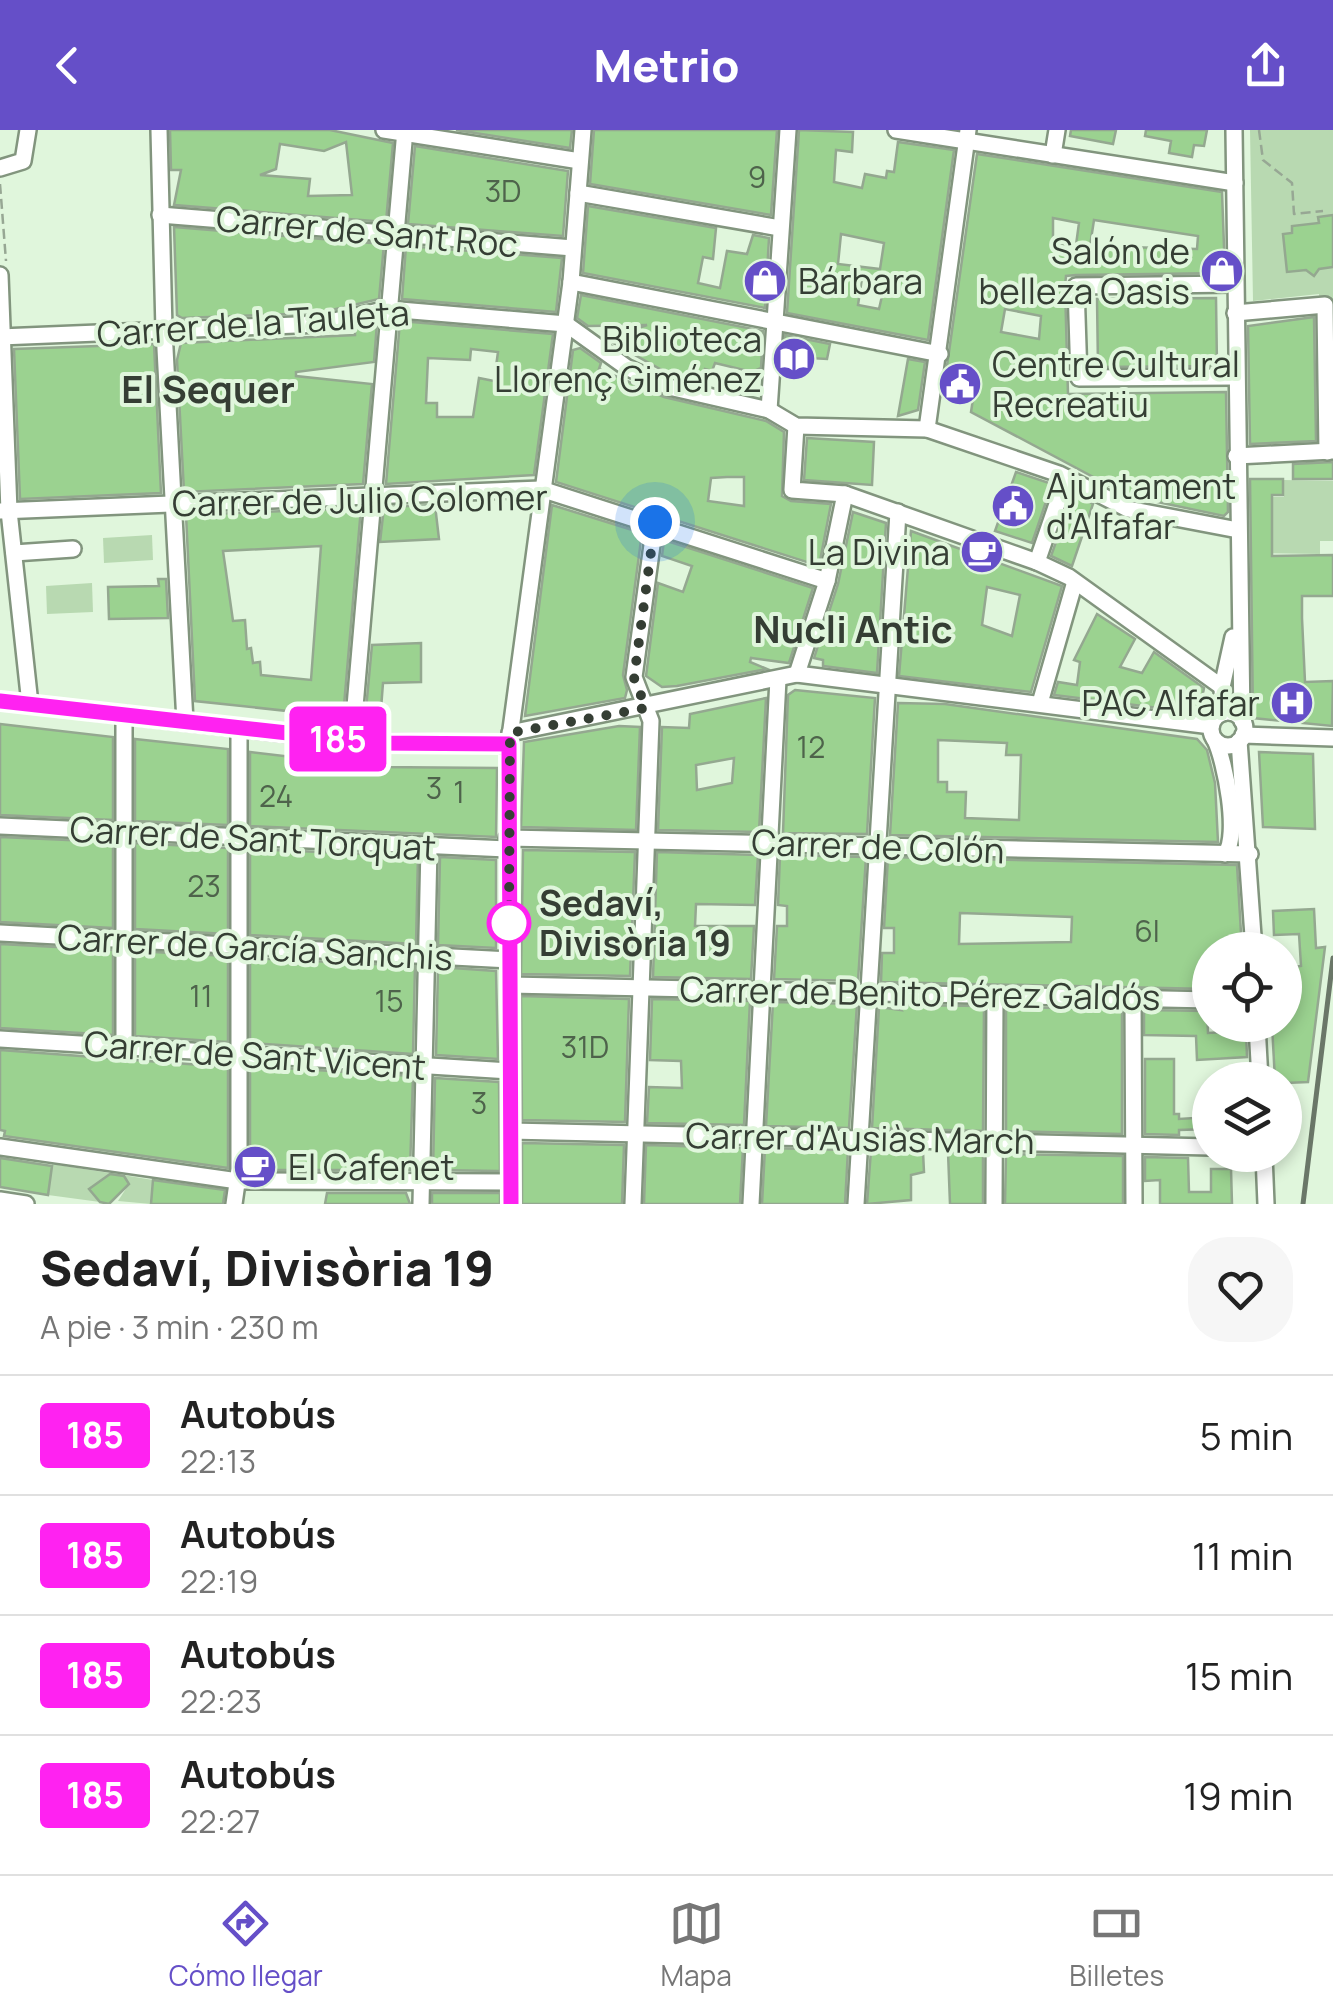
<!DOCTYPE html>
<html lang="es">
<head>
<meta charset="utf-8">
<style>
  :root { --surface:#fff; --page:#f6f6f6; --text:#222; --muted:#767676; --line:#e0e0e0; --accent:#654fc8 }
  body { margin:0; font-family:Manrope,sans-serif; background:var(--page); color:var(--text); height:100vh; display:flex; flex-direction:column; font-size:38px; white-space:nowrap }
  * { box-sizing:border-box; margin:0 }
  p { font-size:32px; color:var(--muted) }
  .icon { flex:none; width:55px; height:55px; fill:none; stroke:currentColor; stroke-width:2; stroke-linecap:round; stroke-linejoin:round }
  .map { position:relative; height:1074px; overflow:hidden }
  .drawer { display:flex; flex-direction:column; background:var(--surface); flex:1 }
  .drawer>* { flex:none }
  .badge { padding:0 20px; border-radius:8px; font-size:35px; line-height:65px }
  .controls { position:absolute; left:1192px; top:802px; display:grid; gap:20px }
  .controls a { display:grid; place-items:center; width:110px; height:110px; border-radius:50%; background:var(--surface); box-shadow:0 5px 15px #0003; font-size:50px }
  .you { position:absolute; width:50px; height:50px; margin:-25px; border:8px solid #fff; border-radius:50%; background:#1a73e8; box-shadow:0 0 0 15px #1a73e833 }
  .map>.badge { position:absolute; translate:-50% -50%; box-shadow:0 0 0 5px #fff }
  .round { display:grid; place-items:center; flex:none; width:105px; height:105px; border-radius:40px; background:var(--page) }
  .head { display:flex; align-items:center; justify-content:space-between; height:170px; padding:0 40px }
  h1 { font-size:48px; font-weight:800; line-height:75px }
  ul { padding:0; list-style:none }
  li { display:flex; align-items:center; gap:30px; height:120px; padding:0 40px; border-top:2px solid var(--line) }
  li div { flex:1 }
  li b { display:block; font-size:38px }
  li em { font-style:normal }
  li .badge { min-width:110px; font-weight:700; text-align:center }
  header { display:flex; justify-content:space-between; align-items:center; height:130px; padding:0 40px; background:var(--accent); color:#fff; font-size:45px; font-weight:800 }
  .dock { display:flex; justify-content:space-around; align-items:center; height:140px; border-top:2px solid var(--line); background:var(--surface); font-size:28px; color:var(--muted) }
  .dock a { display:grid; justify-items:center; gap:5px }
  .dock .current { color:var(--accent) }
  .map>svg:first-child { display:block }
  .green { fill:#b8d9b1 }
  .building { fill:#9bd290; stroke:#94a890; stroke-width:2.5; fill-rule:evenodd }
  .lines { fill:none; stroke-linecap:round; stroke-linejoin:round }
  .minor-casing { stroke:#82957e; stroke-width:20 }
  .path { stroke:#97a794; stroke-width:2.5; stroke-dasharray:10 5; stroke-linecap:butt }
  .minor { stroke:#fff; stroke-width:15 }
  .rail { stroke:#6a7768; stroke-width:5 }
  .line-casing { stroke:#fff; stroke-width:22 }
  .line { stroke:#ff22f1; stroke-width:15 }
  .walk { stroke:#353e34; stroke-width:10; stroke-dasharray:0 18 }
  .stop-dot { fill:#fff; stroke:#ff22f1; stroke-width:5 }
  .labels { text-anchor:middle; dominant-baseline:central; stroke-width:8; stroke-linejoin:round; paint-order:stroke }
  .number-label { font-size:30px; fill:#4e634b }
  .street-label { font-size:35px; fill:#353e34; stroke:#e0f6dc }
  .poi-label { font-size:35px; fill:#353e34; stroke:#e0f6dc; text-anchor:end }
  .stop-label { font-size:35px; font-weight:bold; fill:#353e34; stroke:#e0f6dc; text-anchor:start }
  .neighbourhood-label { font-size:38px; font-weight:bold; fill:#353e34; stroke:#e0f6dc }
</style>
</head>
<body>
<header><svg class="icon" aria-label="back" viewBox="0 0 24 24"><path d="M15 5l-7 7 7 7"/></svg>Metrio<svg class="icon" aria-label="share" viewBox="0 0 24 24"><path d="M12 15V3M7 8l5-5 5 5M5 13v7h14v-7"/></svg></header>
<div class="map">
<svg width="1333" height="1074" viewBox="0 0 1333 1074">
  <rect width="100%" height="100%" fill="#e0f6dc"/>
  <g class="green">
    <path d="M1250,0H1333V259H1325L1319,164L1253,171Z"/>
    <path d="M1284,350L1333,351V411H1320V424L1262,423L1272,408V367H1284Z"/>
    <path d="M152,405L153,430L104,433L103,408Z"/>
    <path d="M92,453L93,482L47,484L46,456Z"/>
    <path d="M52,1034L116,1044L89,1060L100,1072L48,1065Z"/>
    <path d="M123,1045L153,1050L151,1074L118,1071L129,1054Z"/>
  </g>
  <g class="building">
    <path d="M170,0H330L393,13L386,92L174,75L181,40H171ZM346,12L352,65L308,66L310,49L260,45L276,39L280,14L324,21Z"/>
    <path d="M456,0H572L570,18Z"/>
    <path d="M594,0H777L771,85L590,54Z"/>
    <path d="M799,0L853,2L852,22L836,20L834,52L862,58L865,44L886,48L887,41L894,42L898,12L954,20L928,210L787,183ZM841,104L884,113L880,139L838,134ZM862,148L885,153L879,179L858,175Z"/>
    <path d="M1071,0H1116L1113,14L1070,6Z"/>
    <path d="M1146,0H1207L1204,16L1194,15L1192,27L1169,23L1171,11L1145,6Z"/>
    <path d="M415,16L568,41L563,106L408,94Z"/>
    <path d="M977,24L1222,62L1225,143L1076,145L1066,146L1065,156L1068,264L1226,262L1228,382L1224,386L1129,366L971,282L973,269L943,264ZM1053,88L1079,93L1076,115L1053,114ZM1094,90L1198,106L1197,119L1090,116ZM1005,179L1041,186L1039,209L1001,202Z"/>
    <path d="M588,76L716,98L713,129L703,127L698,153L720,158L727,121L747,124L753,105L769,108L765,178L583,143Z"/>
    <path d="M1333,85V137L1319,139L1314,146L1306,140L1287,142L1283,104L1292,103V96L1319,93L1318,87Z"/>
    <path d="M174,97L384,114L379,169L319,183L182,188L177,185Z"/>
    <path d="M406,116L562,128L556,182L402,169Z"/>
    <path d="M581,165L763,201L761,238L752,242L715,233L712,241L705,239L701,252L671,245L606,209L647,195L588,196L577,188Z"/>
    <path d="M1216,168L1217,236L1098,237L1097,169Z"/>
    <path d="M1314,187L1316,311L1250,314L1248,196Z"/>
    <path d="M400,191L553,204L534,345L386,354ZM471,219L498,222L494,251L479,248L473,287H437V273H426L428,228L470,230Z"/>
    <path d="M377,193L374,232L296,242V246L372,254L363,354L184,362L177,230L181,213L355,205V198Z"/>
    <path d="M785,205L830,214L827,229L810,228V240L783,239Z"/>
    <path d="M154,214L161,363L20,369L14,219Z"/>
    <path d="M580,218L601,233L599,239L664,267L766,291L784,302L782,366L791,371L831,374L819,436L556,352L573,220ZM727,347H744V376L708,371L711,348Z"/>
    <path d="M908,229L925,232L918,280L898,286Z"/>
    <path d="M807,308L874,312L872,355L804,350Z"/>
    <path d="M1333,332V349H1293V334Z"/>
    <path d="M1016,342L1052,354L1032,413L995,401Z"/>
    <path d="M1250,349H1283V365H1272V426L1333,425V466H1302V488L1305,552L1333,551L1332,596L1253,588Z"/>
    <path d="M1073,364L1093,374L1072,436L1051,426Z"/>
    <path d="M435,375L439,409L380,412L384,377Z"/>
    <path d="M552,375L642,403L623,545L627,560L625,568L525,586Z"/>
    <path d="M361,378L343,587L195,571L186,385ZM321,416L311,550L261,545L260,532L253,533L251,518L247,519L245,490L233,491L223,421Z"/>
    <path d="M853,382L886,393L877,543L823,536V530L814,528L838,454Z"/>
    <path d="M911,401L1062,456L1031,562L899,546ZM987,457L1020,465L1012,506L982,495Z"/>
    <path d="M664,410L813,458L789,533L751,528L750,532L767,539L677,556L662,557L646,546L658,453L683,462L692,436L662,426Z"/>
    <path d="M158,449H166L168,488L109,489L108,457L159,456Z"/>
    <path d="M1097,484L1135,509L1120,537L1142,543L1154,522L1204,558L1199,583L1054,565L1058,552L1077,555L1080,532L1074,530Z"/>
    <path d="M421,513V552L383,553L380,592L365,590L372,515Z"/>
    <path d="M795,560L875,568L867,704L783,703L788,565Z"/>
    <path d="M766,568L759,702L658,700L662,597L689,598L690,584ZM734,628L732,653L697,660L696,635Z"/>
    <path d="M898,573L945,574L1197,609L1207,620L1215,653L1218,712L890,705ZM938,610L1007,613L1006,625H1021L1019,690L965,688L966,662H947V652H938Z"/>
    <path d="M0,594L113,607V690L0,685Z"/>
    <path d="M619,596L640,597L636,700L521,697L524,612Z"/>
    <path d="M135,609L228,619V695L135,691Z"/>
    <path d="M250,622L377,637L497,638L496,707L250,696Z"/>
    <path d="M1259,622L1313,624L1315,699L1263,697Z"/>
    <path d="M0,707L113,712V798L0,792Z"/>
    <path d="M135,713L228,718V804L135,799Z"/>
    <path d="M250,719L418,726L416,814L250,805Z"/>
    <path d="M523,720L635,722L630,846L521,844Z"/>
    <path d="M657,722L758,725L755,775L696,774L695,796H754L751,849L653,847Z"/>
    <path d="M780,725L866,727L858,851L774,849L777,796H787V776L778,775Z"/>
    <path d="M440,727L496,730V818L438,815Z"/>
    <path d="M888,727L1237,735L1242,820H1210V859L881,852L882,823H894V798H884ZM960,783L1072,787L1071,812L959,814Z"/>
    <path d="M1314,779L1316,818L1325,817L1308,952L1285,953L1275,950L1272,895H1285V838L1301,836L1299,804L1274,805L1273,781Z"/>
    <path d="M0,814L113,820V905L0,898Z"/>
    <path d="M135,821L228,826V912L135,906Z"/>
    <path d="M250,828L415,836L413,924L250,913Z"/>
    <path d="M438,837L496,841L498,929L436,925Z"/>
    <path d="M521,866L629,869L625,992L522,990Z"/>
    <path d="M652,869L750,871L744,995L647,993L649,957L682,958L681,931L650,930Z"/>
    <path d="M773,872L857,874L849,998L766,996Z"/>
    <path d="M897,875L984,876L983,1001L872,998L879,877L901,880Z"/>
    <path d="M1006,877L1122,879V1004L1006,1001Z"/>
    <path d="M1144,880L1207,881L1208,903L1246,901L1247,927L1197,930L1196,906L1144,905Z"/>
    <path d="M0,920L228,937V1038L4,1006L5,1001L0,1000Z"/>
    <path d="M1145,929H1174V984H1179V989L1210,987V999L1179,1000V1005L1145,1004Z"/>
    <path d="M250,936L413,946L410,1040H250Z"/>
    <path d="M435,948L499,952L500,1041L433,1040Z"/>
    <path d="M522,1013L624,1015L622,1074H522Z"/>
    <path d="M646,1015L743,1018L740,1074H644Z"/>
    <path d="M765,1018L848,1020L845,1074H762Z"/>
    <path d="M871,1020L923,1022L924,1042L911,1045V1070L867,1074Z"/>
    <path d="M948,1022L983,1023V1074H950Z"/>
    <path d="M1006,1024L1123,1026V1074H1005Z"/>
    <path d="M1145,1027L1188,1028L1189,1062H1211V1039H1231L1232,1074H1160V1050L1145,1051Z"/>
    <path d="M0,1028L52,1036L48,1065L0,1057Z"/>
    <path d="M110,1044L124,1046L129,1054L109,1074L100,1072L89,1059Z"/>
    <path d="M153,1050L225,1060L223,1074H151Z"/>
    <path d="M327,1063H406L410,1074H325Z"/>
    <rect x="432" y="1063" width="68" height="11"/>
  </g>
  <g class="lines">
    <g class="minor-casing">
      <g id="minor">
        <path d="M159,0L164,200L185,592"/>
        <path d="M384,0L580,31"/>
        <path d="M896,0L1235,53"/>
        <path d="M1234,0L1242,591"/>
        <path d="M1053,25L1057,0"/>
        <path d="M0,38L23,31L28,0"/>
        <path d="M578,63L780,98"/>
        <path d="M160,85L573,118"/>
        <path d="M0,145L9,381L30,574"/>
        <path d="M571,152L940,224"/>
        <path d="M1235,183L1325,175L1327,322"/>
        <path d="M566,194L626,237L669,257L769,280L796,296L927,299L1059,344L1128,379L1238,400"/>
        <path d="M0,207L320,194L388,179L566,194"/>
        <path d="M1235,247L1079,248L1076,156L1235,154"/>
        <path d="M769,280L788,0"/>
        <path d="M796,296L792,360L845,364L1037,432L1069,447L1222,557"/>
        <path d="M927,299L968,0"/>
        <path d="M1236,326L1332,321"/>
        <path d="M0,381L541,359L827,451"/>
        <path d="M14,423L73,419"/>
        <path d="M1037,432L1066,348"/>
        <path d="M797,544L827,451L845,364"/>
        <path d="M0,571L361,612L509,614"/>
        <path d="M1040,573L1074,455"/>
        <circle cx="1228" cy="599" r="17"/>
        <path d="M1223,583L1222,557L1233,507"/>
        <path d="M510,603L797,544L1211,596"/>
        <path d="M1243,605L1333,608"/>
        <path d="M1215,610C1225,631 1240,706 1225,724"/>
        <path d="M352,611L405,0"/>
        <path d="M1239,611L1254,820"/>
        <path d="M0,696L507,719"/>
        <path d="M507,708L1250,724"/>
        <path d="M0,803L510,830"/>
        <path d="M510,855L1210,870"/>
        <path d="M1133,868L1134,1074"/>
        <path d="M1257,895L1260,950"/>
        <path d="M0,909L510,941"/>
        <path d="M124,917V584"/>
        <path d="M510,1001L1210,1017"/>
        <path d="M0,1017L238,1051L511,1052"/>
        <path d="M1264,1025L1266,1074"/>
        <path d="M0,1070L26,1074"/>
        <path d="M234,1074L239,1039V598"/>
        <path d="M421,1074L429,717"/>
        <path d="M511,1074L509,614L571,152L583,0"/>
        <path d="M633,1074L651,591L634,547L655,393"/>
        <path d="M751,1074L778,549"/>
        <path d="M856,1074L898,382"/>
        <path d="M994,1074L995,865"/>
      </g>
    </g>
    <g class="path">
      <path d="M1259,0L1263,30L1292,53L1294,84L1323,81"/>
      <path d="M0,54L6,131"/>
    </g>
    <use href="#minor" class="minor"/>
    <path class="rail" d="M1303,1074L1333,828"/>
  </g>
  <g class="lines">
    <g class="line-casing">
      <path id="line" d="M0,571L377,613L509,614L511,1074"/>
    </g>
    <use href="#line" class="line"/>
    <path class="walk" d="M509,793L510,603L646,578L634,548L655,392"/>
  </g>
  <defs>
    <g id="shop-disc" transform="scale(2.25)"><circle r="9.5" fill="#654fc8" stroke="#e0f6dc"/><path d="M-5-2.5h2.3a2.7 3.5 0 0 1 5.4 0H5L5.5 6h-11ZM-1.5-2.5h3a1.5 2.3 0 0 0-3 0Z" fill="#fff"/></g>
    <g id="library-disc" transform="scale(2.25)"><circle r="9.5" fill="#654fc8" stroke="#e0f6dc"/><path d="M-6-4Q-3-5.5-.7-3.5V5Q-3 3-6 4ZM6-4Q3-5.5 .7-3.5V5Q3 3 6 4Z" fill="#fff"/></g>
    <g id="civic-disc" transform="scale(2.25)"><circle r="9.5" fill="#654fc8" stroke="#e0f6dc"/><path d="M-.6-6.5H3V-4.5H.6V-3L4-1V1h2V6H-6V1h2V-1L-.6-3ZM-1.2 2.5V6h2.4V2.5Z" fill="#fff"/></g>
    <g id="cafe-disc" transform="scale(2.25)"><circle r="9.5" fill="#654fc8" stroke="#e0f6dc"/><path d="M-5.5-4.5H6V0H3Q3 3.5 0 3.5H-2.5Q-5.5 3.5-5.5 0ZM3-3.2v2h1.7v-2ZM-6 4.5H4V6H-6Z" fill="#fff"/></g>
    <g id="hospital-disc" transform="scale(2.25)"><circle r="9.5" fill="#654fc8" stroke="#e0f6dc"/><path d="M-5-5h3v3.5h4V-5h3V5h-3V1.5h-4V5h-3Z" fill="#fff"/></g>
  </defs>
  <g fill-rule="evenodd">
    <use href="#shop-disc" x="1222" y="141"/>
    <use href="#shop-disc" x="765" y="151"/>
    <use href="#library-disc" x="794" y="229"/>
    <use href="#civic-disc" x="960" y="254"/>
    <use href="#civic-disc" x="1013" y="376"/>
    <use href="#cafe-disc" x="982" y="422"/>
    <use href="#hospital-disc" x="1292" y="573"/>
    <use href="#cafe-disc" x="255" y="1037"/>
  </g>
  <circle class="stop-dot" cx="509" cy="793" r="20"/>
  <g class="labels">
    <g class="number-label">
      <text x="757" y="46">9</text>
      <text x="503" y="60">3D</text>
      <text x="811" y="616">12</text>
      <text x="434" y="657">3</text>
      <text x="459" y="661">1</text>
      <text x="276" y="665">24</text>
      <text x="204" y="755">23</text>
      <text x="1147" y="800">6I</text>
      <text x="201" y="865">11</text>
      <text x="389" y="870">15</text>
      <text x="585" y="916">31D</text>
      <text x="479" y="972">3</text>
    </g>
    <g class="street-label">
      <text transform="translate(367 101) rotate(5)">Carrer de Sant Roc</text>
      <text transform="translate(253 193) rotate(-4)">Carrer de la Tauleta</text>
      <text transform="translate(360 370) rotate(-1)">Carrer de Julio Colomer</text>
      <text transform="translate(253 708) rotate(3)">Carrer de Sant Torquat</text>
      <text transform="translate(878 716) rotate(2)">Carrer de Colón</text>
      <text transform="translate(255 817) rotate(3)">Carrer de García Sanchis</text>
      <text transform="translate(920 863) rotate(1)">Carrer de Benito Pérez Galdós</text>
      <text transform="translate(255 925) rotate(4)">Carrer de Sant Vicent</text>
      <text transform="translate(860 1008) rotate(1)">Carrer d'Ausiàs March</text>
    </g>
    <g class="poi-label">
      <text x="1190" y="121">Salón de<tspan x="1190" dy="40">belleza Oasis</tspan></text>
      <text x="798" y="151" text-anchor="start">Bárbara</text>
      <text x="762" y="209">Biblioteca<tspan x="762" dy="40">Llorenç Giménez</tspan></text>
      <text x="992" y="234" text-anchor="start">Centre Cultural<tspan x="992" dy="40">Recreatiu</tspan></text>
      <text x="1046" y="356" text-anchor="start">Ajuntament<tspan x="1046" dy="40">d'Alfafar</tspan></text>
      <text x="950" y="422">La Divina</text>
      <text x="1260" y="573">PAC Alfafar</text>
      <text x="288" y="1037" text-anchor="start">El Cafenet</text>
    </g>
    <g class="stop-label">
      <text x="539" y="773">Sedaví,<tspan x="539" dy="40">Divisòria 19</tspan></text>
    </g>
    <g class="neighbourhood-label">
      <text x="208" y="258">El Sequer</text>
      <text x="853" y="498">Nucli Antic</text>
    </g>
  </g>
</svg>
<div class="controls">
<a><svg class="icon" aria-label="locate" viewBox="0 0 24 24"><circle cx="12" cy="12" r="6"/><path d="M12 2v4M12 18v4M2 12h4M18 12h4"/></svg></a>
<a><svg class="icon" aria-label="layers" viewBox="0 0 24 24"><path d="M12 4l9 5-9 5-9-5zM3 14l9 5 9-5"/></svg></a>
</div>
<div class="you" style="left:655px;top:392px"></div>
<b class="badge" style="left:338px;top:609px;background:#ff22f1;color:#fff">185</b>
</div>
<section class="drawer">
<div class="head"><div><h1>Sedaví, Divisòria 19</h1><p>A pie · 3 min · 230 m</p></div><a class="round"><svg class="icon" aria-label="heart" viewBox="0 0 24 24"><path d="M12 20l-8-8c-3-5 5-10 8-4 3-6 11-1 8 4z"/></svg></a></div>
<ul>
<li><span class="badge" style="background:#ff22f1;color:#fff">185</span><div><b>Autobús</b><p>22:13</p></div><em>5 min</em></li>
<li><span class="badge" style="background:#ff22f1;color:#fff">185</span><div><b>Autobús</b><p>22:19</p></div><em>11 min</em></li>
<li><span class="badge" style="background:#ff22f1;color:#fff">185</span><div><b>Autobús</b><p>22:23</p></div><em>15 min</em></li>
<li><span class="badge" style="background:#ff22f1;color:#fff">185</span><div><b>Autobús</b><p>22:27</p></div><em>19 min</em></li>
</ul>
</section>
<nav class="dock">
<a class="current"><svg class="icon" aria-label="directions" viewBox="0 0 24 24"><path d="M12 3l9 9-9 9-9-9zM9 14v-3h6M13 9l2 2-2 2"/></svg>Cómo llegar</a>
<a><svg class="icon" aria-label="map" viewBox="0 0 24 24"><path d="M3 6l6-2 6 2 6-2v14l-6 2-6-2-6 2zM9 4v14M15 6v14"/></svg>Mapa</a>
<a><svg class="icon" aria-label="tickets" viewBox="0 0 24 24"><path d="M3 7h18v10H3zM15 7v10"/></svg>Billetes</a>
</nav>
</body>
</html>
